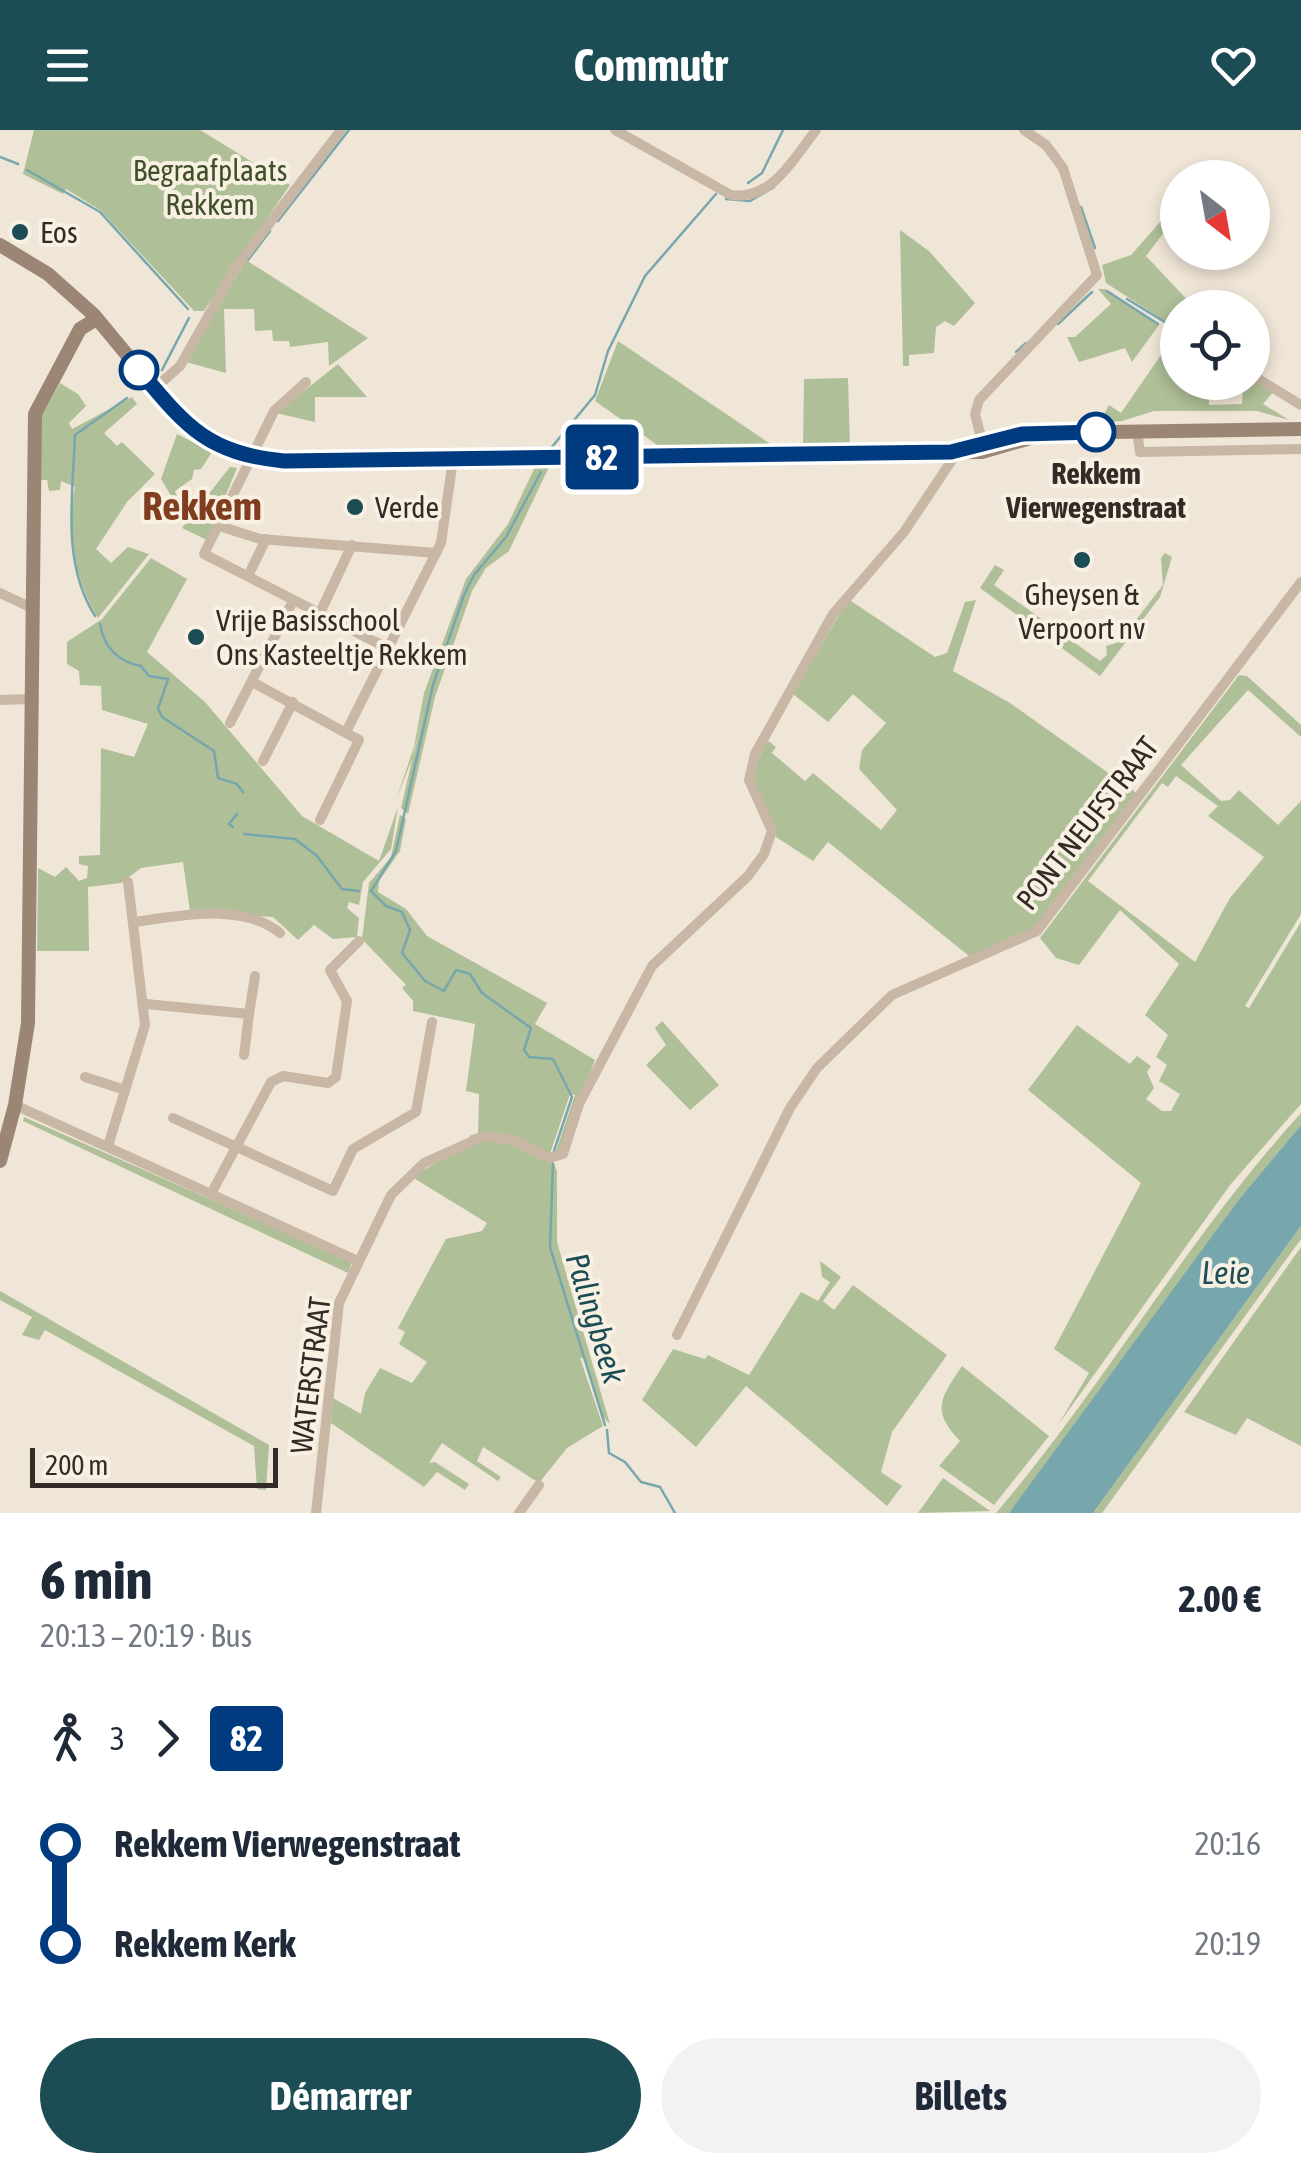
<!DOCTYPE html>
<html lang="fr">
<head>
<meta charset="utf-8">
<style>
  :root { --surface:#fff; --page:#f2f2f3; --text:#1f2937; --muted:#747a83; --accent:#1c4c54 }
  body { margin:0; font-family:"Asap Condensed",sans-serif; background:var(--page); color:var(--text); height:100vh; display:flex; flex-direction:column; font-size:38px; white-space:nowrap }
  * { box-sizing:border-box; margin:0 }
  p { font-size:32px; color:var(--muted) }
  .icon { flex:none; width:55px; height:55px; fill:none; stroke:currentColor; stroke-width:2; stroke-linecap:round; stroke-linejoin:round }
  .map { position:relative; height:1383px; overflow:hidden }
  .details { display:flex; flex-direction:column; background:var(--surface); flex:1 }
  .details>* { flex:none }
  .badge { padding:0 20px; border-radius:8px; font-size:35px; line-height:65px }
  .needle { width:65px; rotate:149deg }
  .tools { position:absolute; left:1160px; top:30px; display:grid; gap:20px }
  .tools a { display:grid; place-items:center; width:110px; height:110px; border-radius:50%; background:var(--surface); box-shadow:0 5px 15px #0003; font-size:50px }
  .scale { position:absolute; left:30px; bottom:25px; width:248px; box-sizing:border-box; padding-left:10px; border:5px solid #332b25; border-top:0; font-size:28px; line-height:35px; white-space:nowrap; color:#332b25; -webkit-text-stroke:8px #f8f0e3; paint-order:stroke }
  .map>.badge { position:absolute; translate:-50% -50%; box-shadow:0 0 0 5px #fff }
  .legs { display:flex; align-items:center; gap:15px; height:110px; padding:0 40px; font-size:32px }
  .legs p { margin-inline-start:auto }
  .overview { display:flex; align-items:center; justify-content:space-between; height:170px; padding:0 40px }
  h1 { font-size:55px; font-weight:700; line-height:75px }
  .button { display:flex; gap:20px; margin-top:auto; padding:20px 40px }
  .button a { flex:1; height:115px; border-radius:60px; background:var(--accent); color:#fff; font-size:40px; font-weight:700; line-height:115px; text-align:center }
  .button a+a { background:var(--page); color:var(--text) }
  ul { padding:0 40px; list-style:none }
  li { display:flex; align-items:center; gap:35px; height:100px; font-size:38px }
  li i { display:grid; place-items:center; width:15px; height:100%; margin:0 12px; background:currentColor }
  li i::after { content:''; width:25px; height:25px; margin:-12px; border:8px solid; border-radius:50%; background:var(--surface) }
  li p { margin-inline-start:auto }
  li:first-child i { background:linear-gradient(#0000 50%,currentColor 0) }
  li:last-child i { background:linear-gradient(currentColor 50%,#0000 0) }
  header { display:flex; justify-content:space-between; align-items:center; height:130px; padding:0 40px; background:var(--accent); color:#fff; font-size:45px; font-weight:700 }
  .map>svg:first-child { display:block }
  .green { fill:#afbf98; fill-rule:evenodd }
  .water { fill:#77a7ad }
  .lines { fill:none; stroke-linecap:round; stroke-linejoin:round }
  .stream { stroke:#77a7ad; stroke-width:2.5 }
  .street { stroke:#c8b7a4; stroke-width:10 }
  .secondary { stroke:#9b8675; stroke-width:14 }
  .line-1-casing { stroke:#fff; stroke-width:22 }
  .line-1 { stroke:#003b80; stroke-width:15 }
  .poi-dot { fill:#1c4c54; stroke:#f8f0e3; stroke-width:4 }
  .stop-1-dot { fill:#fff; stroke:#003b80; stroke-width:5 }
  .labels { text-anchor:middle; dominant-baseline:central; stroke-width:8; stroke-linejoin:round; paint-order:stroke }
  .park-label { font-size:30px; fill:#405129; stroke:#f8f0e3 }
  .poi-label { font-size:30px; fill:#332b25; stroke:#f8f0e3; text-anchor:start }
  .stop-label { font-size:30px; font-weight:bold; fill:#332b25; stroke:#f8f0e3 }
  .street-label { font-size:30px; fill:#332b25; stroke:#f8f0e3 }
  .water-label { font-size:32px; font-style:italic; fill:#1c4c54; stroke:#f8f0e3 }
  .district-label { font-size:40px; font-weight:bold; fill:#813d1f; stroke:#f8f0e3 }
</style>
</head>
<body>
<header><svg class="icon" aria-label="menu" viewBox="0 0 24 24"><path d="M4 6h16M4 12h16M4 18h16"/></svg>Commutr<svg class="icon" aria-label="heart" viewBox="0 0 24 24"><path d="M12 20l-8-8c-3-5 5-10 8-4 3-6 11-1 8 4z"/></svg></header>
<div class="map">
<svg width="1301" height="1383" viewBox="0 0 1301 1383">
  <rect width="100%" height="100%" fill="#f0e6d7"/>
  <g class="green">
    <path d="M34,0H200L290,55L204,181H194L100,80L66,59L63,64L23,44Z"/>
    <path d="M1177,73V85L1146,126L1194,177L1178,178L1177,199L1106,153L1102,135L1131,125Z"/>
    <path d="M900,100L929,121L975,173L954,196L945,191L936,197L934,223L909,225V236H903Z"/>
    <path d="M246,130L368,208L329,236L328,212L290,217L289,211H273L272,200L255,201L254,179H224L226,243L186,232Z"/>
    <path d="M1098,159H1105L1159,195L1132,232L1125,218L1079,232L1067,207H1075L1111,174Z"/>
    <path d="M1176,203L1178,252L1209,253V275L1242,274L1243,253L1252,252L1253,248L1274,261L1263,274L1289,290L1257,281H1154L1122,291L1100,292L1109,275L1121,283Z"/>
    <path d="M618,211L778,319H663L595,271Z"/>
    <path d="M338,234L367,267H315V292L276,283Z"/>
    <path d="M848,248L850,316L803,317L804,249Z"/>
    <path d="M60,253L78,264L86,276L69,293L72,299L132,267L137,274L104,303L117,316L122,312L155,344L127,372L96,419L111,433L128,417L149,424L98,488C75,451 66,400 75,357L61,351L60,360L49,361L47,350H38L40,289Z"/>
    <path d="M177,304L212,322L201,339L194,340L192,349L175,361L183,386L161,349Z"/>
    <path d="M230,337L237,338L207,410L182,398Z"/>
    <path d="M535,337H549L509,421L486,438L472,461L435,567L408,684L401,678L425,574L414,624L396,670L414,617L424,563L466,449L508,394Z"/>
    <path d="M1165,423L1172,427L1160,467L1100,546L980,458L995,435L1004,440L994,455L1100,531L1107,525L1106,516L1119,512L1163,455L1161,428Z"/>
    <path d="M151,428L187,449L147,522L205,572L302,686L379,731L398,677L391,719L363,752L359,775L349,772L347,778L359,788L357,807L333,809L314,795L298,810L273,787L190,781L183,732L141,738L121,753L88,757L89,821H37L38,738L55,747L66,737L79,751L87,748L88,736L79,734V726L100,725L101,618L134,627L148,594L102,580L101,556L80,555L79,541L67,534V512L102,489Z"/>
    <path d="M848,469L935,527L947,523L965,472L976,470L953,541L1010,573L1138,664L1032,801L969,826L828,712L813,731L776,707L752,644L767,610L776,617L772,623L805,651L813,643L881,700L897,680L859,639L862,620L886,593L853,564L828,592L793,564Z"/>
    <path d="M1239,545L1247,546L1301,595V607L1248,560L1181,635L1221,671L1230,670L1239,660L1278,695L1301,671V784L1245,876L1249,878L1301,792V974L1230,1055L1058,1295L1089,1243L1054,1219L1141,1053L1028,960L1077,895L1130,934L1137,926L1151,936L1147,942L1154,958L1146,969L1162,981H1171L1180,964L1159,951L1167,935L1156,927L1168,905L1145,885L1179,834L1120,780L1079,835L1056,828L1040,808ZM1176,646L1218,676L1208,686L1264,727L1230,768L1195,832L1088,751L1162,653L1168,657Z"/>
    <path d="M400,685L406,689L400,721L379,751L378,762L406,779L427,806L547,873L535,894L595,930L561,1021L555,1024L575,965L570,964L550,1024L557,1041V1112L610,1294L603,1287L584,1228H580L603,1296L567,1318L539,1353L483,1317L477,1331L501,1347L498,1351L442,1313L429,1333L435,1332L469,1354L465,1360L437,1342L424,1357L331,1293L333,1268L361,1284L365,1263L380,1238L412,1253L427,1232L399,1214L405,1202L398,1198L446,1109L482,1101L487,1093L412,1047L472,1011L469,1006L478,1003L479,964L466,961L475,894L413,881V871L402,858L406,855L362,809L369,753L391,727Z"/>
    <path d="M662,891L719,955L690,980L646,935L666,915L655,898Z"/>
    <path d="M1301,983V995L1240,1068L1043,1340L1009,1383H996C1105,1255 1188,1107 1301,983Z"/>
    <path d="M24,987L352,1132L348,1143L23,991Z"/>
    <path d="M1301,1096V1109L1102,1383H1093Z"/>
    <path d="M1301,1117V1316L1247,1288L1236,1305L1184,1282Z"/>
    <path d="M820,1131L841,1147L823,1171L834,1180L853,1155L947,1225L892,1302L881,1342L902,1356L887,1376L746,1256L696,1317L642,1270L673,1219L705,1229L708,1225L749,1245L801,1162L818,1171L830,1152L822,1147Z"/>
    <path d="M0,1161L269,1315L266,1360L257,1359L254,1316L45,1200L39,1210L22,1205L32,1187L0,1170Z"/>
    <path d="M962,1236L1049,1306L994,1375L939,1336L960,1311C931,1280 940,1269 962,1236Z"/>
    <path d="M943,1348L990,1381L918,1383Z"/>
  </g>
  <path class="water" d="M1301,995V1096L1093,1383H1009L1240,1068Z"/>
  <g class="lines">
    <g class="stream">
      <path d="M0,27L18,34"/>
      <path d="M27,40L100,82L188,179"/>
      <path d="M748,53L762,43L783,0"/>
      <path d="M726,69L750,71L774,57"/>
      <path d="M1081,77L1095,118"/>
      <path d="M278,91L349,0"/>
      <path d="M248,130L270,101"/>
      <path d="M1107,161L1158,194"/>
      <path d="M1127,169L1173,197"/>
      <path d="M1058,194L1092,162"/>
      <path d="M1016,222L1026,213"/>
      <path d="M162,240L189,188"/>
      <path d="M551,318L595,265L608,221L645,146L716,64"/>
      <path d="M541,342L506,407L474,445L464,465L433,555L396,721L371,761L386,776L402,782L410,800L402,823L425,851L444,861L456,840L470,844L482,863L531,898L524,920L529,927L553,929L572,967L554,1021"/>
      <path d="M95,486C61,432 73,366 75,305L127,268"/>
      <path d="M100,494C104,518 119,532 141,536L149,546L168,549L158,579L162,587L214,621L218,648L237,654L243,662"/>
      <path d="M233,697L229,694L237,684"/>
      <path d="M244,704L295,709L317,726L342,759L359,761"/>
      <path d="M553,1034L550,1117L605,1295"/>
      <path d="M607,1300L609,1323L625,1332L641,1352L660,1357L675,1383"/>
    </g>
    <g class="street">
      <path d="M615,0L731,65C772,71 794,28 816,0"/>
      <path d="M1252,245L1301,275"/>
      <path d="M306,252L274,281L204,424L385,517"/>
      <path d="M154,259L180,236L236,137L341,0"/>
      <path d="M1137,301L1140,322L1301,319"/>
      <path d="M983,315L975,284L979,270L1097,145L1063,38L1046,15L1024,0"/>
      <path d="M219,396L260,409L436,423"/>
      <path d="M248,446L266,409"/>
      <path d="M0,463L32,478"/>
      <path d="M319,485L352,415"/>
      <path d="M252,552L359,610L320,690"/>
      <path d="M0,570L31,569"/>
      <path d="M230,593L293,471"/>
      <path d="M347,600L441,413L453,330"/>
      <path d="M263,631L293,572"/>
      <path d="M135,792C179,786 243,772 280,803"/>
      <path d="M146,874L249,884L244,925"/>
      <path d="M249,884L255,846"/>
      <path d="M85,947L125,960"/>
      <path d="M15,975L358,1131"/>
      <path d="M173,988L333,1061L353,1019L416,982L432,892"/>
      <path d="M108,1016L145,895L128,752"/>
      <path d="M212,1062L271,952L283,946L328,953L336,947L347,871L330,840L359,811"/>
      <path d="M677,1205L790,978L817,938L892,865L1037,801L1301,452"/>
      <path d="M316,1383L339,1173L391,1065L424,1033L484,1006L513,1010L549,1028L563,1024L579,974L652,836L748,746L764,724L772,701L749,650L755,624L833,484L904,402L952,330L951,322"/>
      <path d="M519,1383L539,1355"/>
    </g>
    <g class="secondary">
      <path d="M0,115L48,144L94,185L185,295L215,314L248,327L453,330L982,322L1051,302"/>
      <path d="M1045,303L1301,299"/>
      <path d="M0,1031L15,975L28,893L35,284L80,199L93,191"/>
    </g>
  </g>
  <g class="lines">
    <g class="line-1-casing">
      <path id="line-1" d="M139,240C186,296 206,323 284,331L951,322L1022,304L1096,302"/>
    </g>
    <use href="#line-1" class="line-1"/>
  </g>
  <g class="poi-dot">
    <circle cx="20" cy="102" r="10"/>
    <circle cx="355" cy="377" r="10"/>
    <circle cx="1082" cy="430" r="10"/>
    <circle cx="196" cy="507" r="10"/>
  </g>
  <g class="stop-1-dot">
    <circle cx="139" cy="240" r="18"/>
    <circle cx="1096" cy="302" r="18"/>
  </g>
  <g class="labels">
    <g class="park-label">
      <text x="210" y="40">Begraafplaats<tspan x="210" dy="34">Rekkem</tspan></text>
    </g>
    <g class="poi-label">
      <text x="40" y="102">Eos</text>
      <text x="375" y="377">Verde</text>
      <text x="1082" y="464" text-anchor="middle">Gheysen &amp;<tspan x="1082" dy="34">Verpoort nv</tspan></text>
      <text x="216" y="490">Vrije Basisschool<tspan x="216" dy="34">Ons Kasteeltje Rekkem</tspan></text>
    </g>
    <g class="stop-label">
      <text x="1096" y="343">Rekkem<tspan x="1096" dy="34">Vierwegenstraat</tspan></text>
    </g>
    <g class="street-label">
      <text transform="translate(1087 693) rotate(-52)">PONT NEUFSTRAAT</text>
      <text transform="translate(310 1245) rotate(-83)">WATERSTRAAT</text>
    </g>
    <g class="water-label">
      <text x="1226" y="1142">Leie</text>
      <text transform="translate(596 1188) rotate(73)">Palingbeek</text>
    </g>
    <g class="district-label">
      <text x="202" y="375">Rekkem</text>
    </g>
  </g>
</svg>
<div class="tools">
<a><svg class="needle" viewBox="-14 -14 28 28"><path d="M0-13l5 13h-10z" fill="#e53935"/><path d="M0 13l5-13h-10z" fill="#747a83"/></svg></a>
<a><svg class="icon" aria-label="locate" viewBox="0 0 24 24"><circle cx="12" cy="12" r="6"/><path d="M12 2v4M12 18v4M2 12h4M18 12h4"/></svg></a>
</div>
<div class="scale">200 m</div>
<b class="badge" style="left:602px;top:327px;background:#003b80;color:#fff">82</b>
</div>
<section class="details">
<div class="overview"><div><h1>6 min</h1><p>20:13 – 20:19 · Bus</p></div><b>2.00 €</b></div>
<div class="legs"><svg class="icon" aria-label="walk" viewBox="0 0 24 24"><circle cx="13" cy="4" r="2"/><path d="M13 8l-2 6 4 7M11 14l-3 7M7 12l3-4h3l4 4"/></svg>3<svg class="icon" aria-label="forward" viewBox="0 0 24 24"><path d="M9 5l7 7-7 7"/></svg><b class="badge" style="background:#003b80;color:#fff">82</b></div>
<ul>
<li><i style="color:#003b80"></i><b>Rekkem Vierwegenstraat</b><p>20:16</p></li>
<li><i style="color:#003b80"></i><b>Rekkem Kerk</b><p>20:19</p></li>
</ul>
<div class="button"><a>Démarrer</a><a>Billets</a></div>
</section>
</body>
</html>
